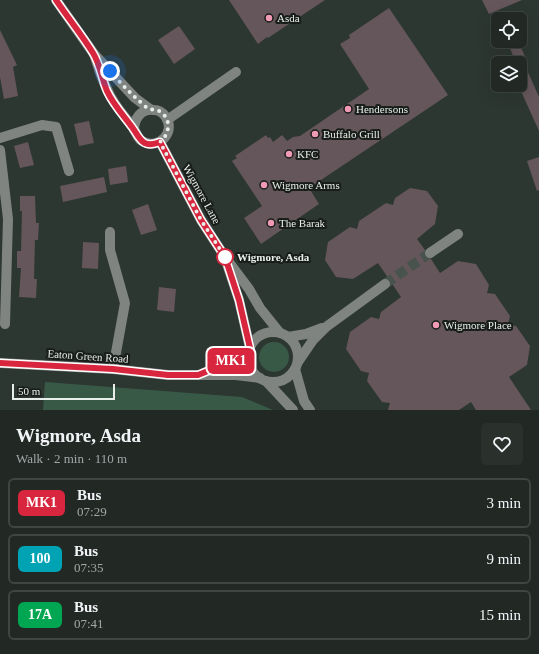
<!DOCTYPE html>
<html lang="en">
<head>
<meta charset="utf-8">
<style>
  :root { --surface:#222925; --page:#2a312d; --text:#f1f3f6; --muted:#a2a6a7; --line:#3f4542 }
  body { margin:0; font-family:Georgia,serif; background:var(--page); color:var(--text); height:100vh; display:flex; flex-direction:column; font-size:15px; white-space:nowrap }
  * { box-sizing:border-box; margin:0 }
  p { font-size:13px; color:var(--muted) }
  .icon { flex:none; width:22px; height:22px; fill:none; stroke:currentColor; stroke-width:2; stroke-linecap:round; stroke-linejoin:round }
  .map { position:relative; height:410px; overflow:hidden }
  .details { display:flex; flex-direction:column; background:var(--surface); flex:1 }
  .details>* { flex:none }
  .badge { padding:0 8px; border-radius:6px; font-size:14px; line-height:26px }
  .buttons { position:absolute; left:491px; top:12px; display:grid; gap:8px }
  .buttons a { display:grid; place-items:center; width:36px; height:36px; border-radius:6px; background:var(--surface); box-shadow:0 4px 16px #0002,0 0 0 1px var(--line); font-size:20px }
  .scale { position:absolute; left:12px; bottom:10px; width:103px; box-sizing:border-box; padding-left:4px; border:2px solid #e8efea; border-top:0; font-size:11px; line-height:14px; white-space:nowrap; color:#e8efea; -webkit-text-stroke:3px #181d1a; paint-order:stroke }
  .you { position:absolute; width:20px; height:20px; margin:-10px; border:3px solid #fff; border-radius:50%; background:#1a73e8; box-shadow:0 0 0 6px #1a73e833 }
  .map>.badge { position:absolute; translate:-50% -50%; box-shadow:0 0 0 2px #fff }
  .round { display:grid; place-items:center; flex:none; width:42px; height:42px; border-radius:6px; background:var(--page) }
  .summary { display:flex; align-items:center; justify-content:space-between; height:68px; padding:0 16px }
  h1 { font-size:19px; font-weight:800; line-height:30px }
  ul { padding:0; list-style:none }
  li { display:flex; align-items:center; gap:12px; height:50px; margin:0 8px 6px; padding:0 8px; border:2px solid var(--line); border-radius:6px }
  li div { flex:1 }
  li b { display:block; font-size:15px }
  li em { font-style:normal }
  li .badge { min-width:44px; font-weight:700; text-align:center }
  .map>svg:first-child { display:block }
  .green { fill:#395947 }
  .building { fill:#64565a }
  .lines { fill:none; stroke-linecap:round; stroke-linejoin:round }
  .minor-tunnel { stroke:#49534d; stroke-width:10; stroke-dasharray:10 5; stroke-linecap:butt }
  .minor { stroke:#7f8481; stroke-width:10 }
  .line-casing { stroke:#fff; stroke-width:9 }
  .line { stroke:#d7263d; stroke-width:6 }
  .walk { stroke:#e8efea; stroke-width:4; stroke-dasharray:0 7.2 }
  .poi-dot { fill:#f09ab6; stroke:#181d1a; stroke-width:1.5 }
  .stop-dot { fill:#fff; stroke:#d7263d; stroke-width:2 }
  .labels { text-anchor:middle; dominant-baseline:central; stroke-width:4; stroke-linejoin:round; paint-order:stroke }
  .poi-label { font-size:11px; fill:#e8efea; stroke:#181d1a; text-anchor:start }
  .street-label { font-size:11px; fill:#e8efea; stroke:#181d1a }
  .stop-label { font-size:11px; font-weight:bold; fill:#e8efea; stroke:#181d1a; text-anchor:start }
</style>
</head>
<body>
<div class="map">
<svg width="539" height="410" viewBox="0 0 539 410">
  <rect width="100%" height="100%" fill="#2d3731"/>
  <g class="green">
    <circle cx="274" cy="357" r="15"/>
    <path d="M45,382L242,397L273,410H43Z"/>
  </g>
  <g class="building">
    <path d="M229,0H325L268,38L267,37L258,44Z"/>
    <path d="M482,0H522L489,14Z"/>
    <path d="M389,8L448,95L309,188L319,204L261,244L244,218L262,206L232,161L237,158L235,156L266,135L268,138L270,137L273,142L282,135L287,141L293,137L300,136L369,89L340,44L350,38L349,35Z"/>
    <path d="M179,26L195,49L174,64L158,40Z"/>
    <path d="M0,30L17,65L13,67L18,96L4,99L0,77Z"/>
    <path d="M507,41H518L528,63H524L539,97V131L520,89V63H516Z"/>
    <path d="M89,121L94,143L79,146L74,124Z"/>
    <path d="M28,142L34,165L20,168L14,146Z"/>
    <path d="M539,157V190L537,191L527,161Z"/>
    <path d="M126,166L128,182L110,185L108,169Z"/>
    <path d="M104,177L107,192L63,202L60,186Z"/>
    <path d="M410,188L427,191L438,206L435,224L417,239L425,250L424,253L425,257L431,259L440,273L458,261L476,264L489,285L487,293L495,294L510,316L508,324L516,326L530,346L527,365L509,377L531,410H476L471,402L459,410H388L390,403L382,402L367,381L369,373L361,371L346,349L350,332L371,317L379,319L381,312L401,297L378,263L353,279L336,277L325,260L328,242L350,227L357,229L359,221L386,203L393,205L395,198Z"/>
    <path d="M20,196H35L36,223H39L38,240H35L34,279H37L36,298L19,297L21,268H17V251H21L22,211H20Z"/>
    <path d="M148,204L157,230L141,235L132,210Z"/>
    <path d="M83,242L99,243L98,269L82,268Z"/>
    <path d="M159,287L176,289L174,312L157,310Z"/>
  </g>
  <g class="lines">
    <path class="minor-tunnel" d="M385,284L430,253"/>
    <g class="minor">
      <path d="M56,0L94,54L135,98L150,109"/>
      <path d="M94,54C98,66 102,80 108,91C114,106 125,116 134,129C137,134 137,138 142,141C159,151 177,131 165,116C162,112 158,110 154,110C141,108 134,119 134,130"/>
      <path d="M167,120L236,72"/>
      <path d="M0,138L42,125L56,127L69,171"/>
      <path d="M160,142L201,220L225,257L249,289L260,308L280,333"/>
      <path d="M0,150L8,219L5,324"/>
      <path d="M110,232V250L125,303L113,369"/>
      <path d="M430,253L458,234"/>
      <path d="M227,264L239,300L250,348"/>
      <circle cx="273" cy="357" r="25"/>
      <path d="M288,337L306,334L322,328"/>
      <path d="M298,362L313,340L326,327L385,284"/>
      <path d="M0,363L113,369L168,375H236L260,378"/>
      <path d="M295,369L304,401L310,410"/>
      <path d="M204,373L249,352"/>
      <path d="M266,381L293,410"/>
    </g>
  </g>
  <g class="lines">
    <g class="line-casing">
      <path id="line" d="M0,363L113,369L168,375H198L218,367L249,352L250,348L239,300L225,257L201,220L160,142C142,149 140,138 132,127C123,115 113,104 107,91C102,79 100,64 93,53C82,35 68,18 56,0"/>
    </g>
    <use href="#line" class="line"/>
    <path class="walk" d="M110,71C119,81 128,91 138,100C142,103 146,108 150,109C153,110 156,110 159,111C172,118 170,134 160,142L201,220L225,257"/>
  </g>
  <g class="poi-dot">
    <circle cx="269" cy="18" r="4"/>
    <circle cx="348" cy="109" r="4"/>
    <circle cx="315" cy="134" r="4"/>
    <circle cx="289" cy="154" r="4"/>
    <circle cx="264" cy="185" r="4"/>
    <circle cx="271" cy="223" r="4"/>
    <circle cx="436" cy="325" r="4"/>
  </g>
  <circle class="stop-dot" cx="225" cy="257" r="8"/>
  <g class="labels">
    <g class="poi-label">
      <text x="277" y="18">Asda</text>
      <text x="356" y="109">Hendersons</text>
      <text x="323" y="134">Buffalo Grill</text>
      <text x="297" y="154">KFC</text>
      <text x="272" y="185">Wigmore Arms</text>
      <text x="279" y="223">The Barak</text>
      <text x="444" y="325">Wigmore Place</text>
    </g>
    <g class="street-label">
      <text transform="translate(202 194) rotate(61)">Wigmore Lane</text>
      <text transform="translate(88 356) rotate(4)">Eaton Green Road</text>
    </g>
    <g class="stop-label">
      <text x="237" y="257">Wigmore, Asda</text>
    </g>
  </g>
</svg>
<div class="buttons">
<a><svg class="icon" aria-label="locate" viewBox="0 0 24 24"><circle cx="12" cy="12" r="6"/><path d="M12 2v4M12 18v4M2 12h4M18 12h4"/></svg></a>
<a><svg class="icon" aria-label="layers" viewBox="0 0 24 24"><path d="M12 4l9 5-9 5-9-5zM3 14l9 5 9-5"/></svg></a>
</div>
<div class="scale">50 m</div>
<div class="you" style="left:110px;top:71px"></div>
<b class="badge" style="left:231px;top:361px;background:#d7263d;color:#fff">MK1</b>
</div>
<section class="details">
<div class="summary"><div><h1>Wigmore, Asda</h1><p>Walk · 2 min · 110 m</p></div><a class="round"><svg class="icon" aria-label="heart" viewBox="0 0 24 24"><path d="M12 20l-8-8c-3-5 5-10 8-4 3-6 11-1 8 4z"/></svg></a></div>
<ul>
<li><span class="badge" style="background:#d7263d;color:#fff">MK1</span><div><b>Bus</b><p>07:29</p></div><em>3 min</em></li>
<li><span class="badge" style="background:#00a3b4;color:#fff">100</span><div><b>Bus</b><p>07:35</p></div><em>9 min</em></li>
<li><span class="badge" style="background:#00a651;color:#fff">17A</span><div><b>Bus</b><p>07:41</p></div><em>15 min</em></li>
</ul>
</section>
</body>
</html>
